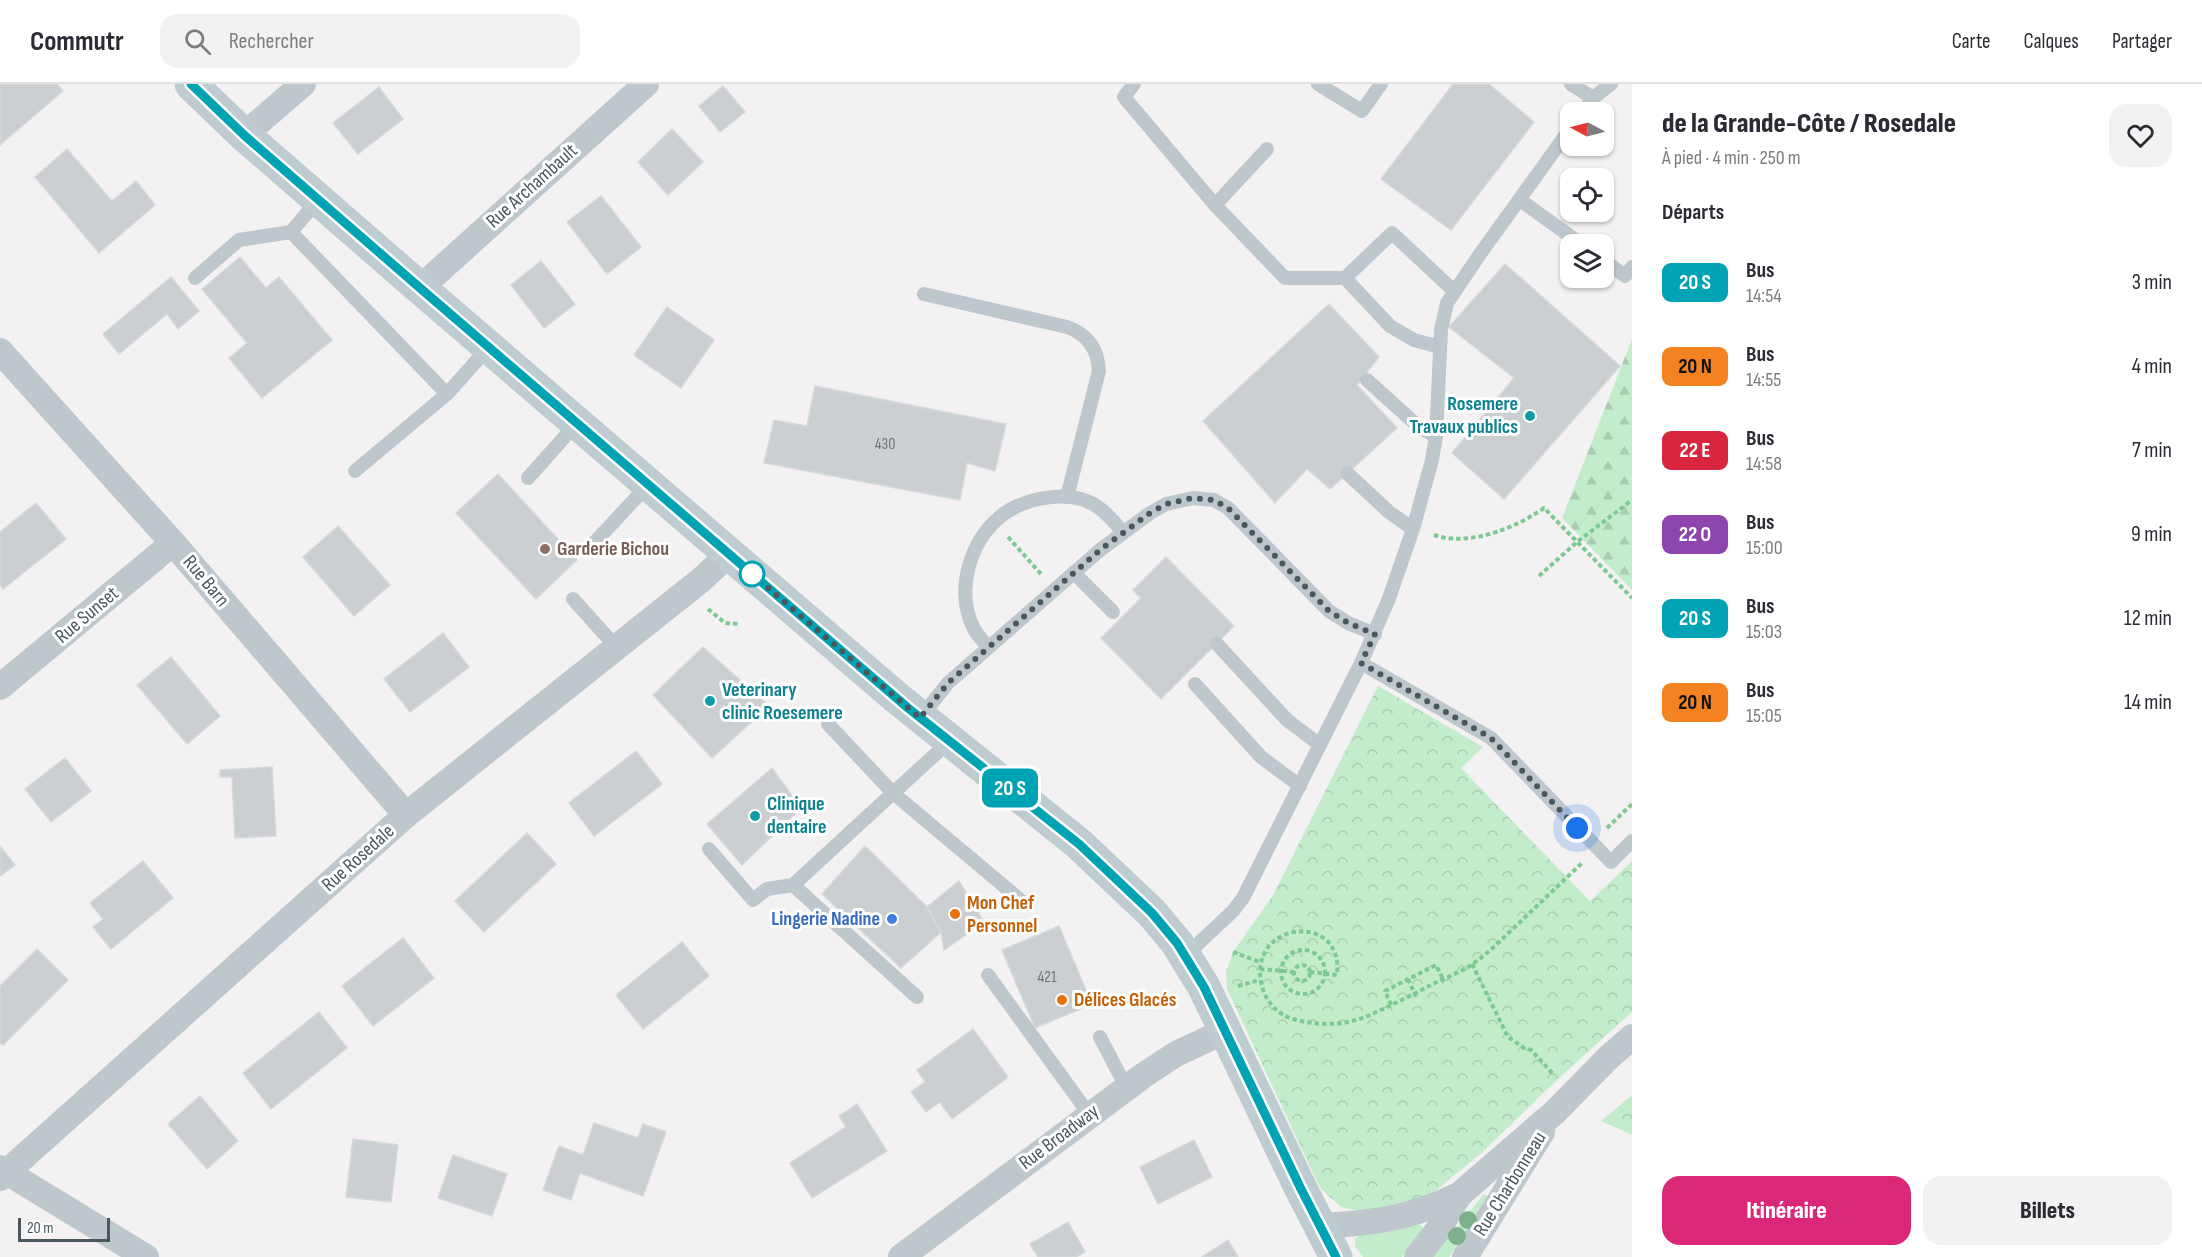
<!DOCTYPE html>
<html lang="fr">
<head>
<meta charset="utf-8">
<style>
  :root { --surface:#fff; --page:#f2f2f3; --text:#2b2b33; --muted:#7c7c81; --line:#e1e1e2; --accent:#db2777 }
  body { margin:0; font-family:"Sofia Sans Condensed",sans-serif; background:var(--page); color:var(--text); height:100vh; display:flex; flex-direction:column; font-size:22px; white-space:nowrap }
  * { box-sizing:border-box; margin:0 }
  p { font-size:20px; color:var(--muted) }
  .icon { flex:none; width:33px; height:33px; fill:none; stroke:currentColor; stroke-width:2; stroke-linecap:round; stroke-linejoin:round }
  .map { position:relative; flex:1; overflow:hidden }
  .drawer { display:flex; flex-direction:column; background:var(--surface); width:570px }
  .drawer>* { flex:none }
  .badge { padding:0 12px; border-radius:9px; font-size:21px; line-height:39px }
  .needle { width:39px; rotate:277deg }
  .tools { position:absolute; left:1560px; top:18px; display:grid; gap:12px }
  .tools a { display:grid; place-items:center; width:54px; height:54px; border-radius:12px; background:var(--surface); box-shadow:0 2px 4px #0004; font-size:30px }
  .scale { position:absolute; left:18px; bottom:15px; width:92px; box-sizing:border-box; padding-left:6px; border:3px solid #4a585d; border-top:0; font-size:16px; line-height:21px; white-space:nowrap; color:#4a585d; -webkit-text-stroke:4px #fff; paint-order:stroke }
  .you { position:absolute; width:30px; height:30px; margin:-15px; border:4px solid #fff; border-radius:50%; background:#1a73e8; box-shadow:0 0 0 9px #1a73e833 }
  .map>.badge { position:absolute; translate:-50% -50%; box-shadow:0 0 0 3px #fff }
  h2 { padding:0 30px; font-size:22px; line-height:54px }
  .round { display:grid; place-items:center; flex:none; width:63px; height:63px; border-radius:18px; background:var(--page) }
  .head { display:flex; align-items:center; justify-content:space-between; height:102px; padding:0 30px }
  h1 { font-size:28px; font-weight:800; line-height:45px }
  .cta { display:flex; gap:12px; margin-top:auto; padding:12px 30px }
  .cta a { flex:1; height:69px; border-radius:18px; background:var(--accent); color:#fff; font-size:24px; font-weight:800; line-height:69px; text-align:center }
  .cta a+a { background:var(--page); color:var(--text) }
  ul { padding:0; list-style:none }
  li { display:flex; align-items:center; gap:18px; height:84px; padding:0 30px }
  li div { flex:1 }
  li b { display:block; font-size:22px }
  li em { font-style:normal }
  li .badge { min-width:66px; font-weight:700; text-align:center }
  header { display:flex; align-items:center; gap:36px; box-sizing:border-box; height:84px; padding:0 30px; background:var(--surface); border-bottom:2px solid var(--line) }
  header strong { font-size:28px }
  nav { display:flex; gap:33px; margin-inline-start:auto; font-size:21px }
  .search { width:420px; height:54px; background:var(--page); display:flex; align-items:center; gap:15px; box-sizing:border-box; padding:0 21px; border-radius:18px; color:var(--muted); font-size:22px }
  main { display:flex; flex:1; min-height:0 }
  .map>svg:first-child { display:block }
  .grass { fill:#c3edca }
  .forest { fill:url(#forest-firs) }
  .park { fill:url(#park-crowns) }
  .building { fill:#cbcfd2; stroke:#d5d9dc; stroke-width:1.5 }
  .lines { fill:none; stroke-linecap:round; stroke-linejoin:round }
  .path { stroke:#7dc993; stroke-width:4; stroke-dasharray:4.5 3; stroke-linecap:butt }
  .service { stroke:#bec8cc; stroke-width:14 }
  .minor { stroke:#bec8cc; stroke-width:26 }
  .secondary { stroke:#becbd1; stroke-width:33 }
  .tree { fill:#7db18b }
  .line-casing { stroke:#fff; stroke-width:14 }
  .line { stroke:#00a3b4; stroke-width:9 }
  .walk { stroke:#4a585d; stroke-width:6; stroke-dasharray:0 10.8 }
  .culture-dot { fill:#0f9aa8; stroke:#fff; stroke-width:2 }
  .education-dot { fill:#8d6e63; stroke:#fff; stroke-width:2 }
  .stop-dot { fill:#fff; stroke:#00a3b4; stroke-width:3 }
  .food-dot { fill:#e8710a; stroke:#fff; stroke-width:2 }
  .shop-dot { fill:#3f7fe0; stroke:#fff; stroke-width:2 }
  .labels { text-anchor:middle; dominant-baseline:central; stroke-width:6; stroke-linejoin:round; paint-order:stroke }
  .number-label { font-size:16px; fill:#6a767a }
  .street-label { font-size:20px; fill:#4a585d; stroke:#fff }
  .culture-label { font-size:20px; font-weight:bold; fill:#0d838f; stroke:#fff; text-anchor:start }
  .education-label { font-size:20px; font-weight:bold; fill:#785e54; stroke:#fff; text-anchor:start }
  .food-label { font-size:20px; font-weight:bold; fill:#c56008; stroke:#fff; text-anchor:start }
  .shop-label { font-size:20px; font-weight:bold; fill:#366cbe; stroke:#fff; text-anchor:end }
</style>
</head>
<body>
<header>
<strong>Commutr</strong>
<div class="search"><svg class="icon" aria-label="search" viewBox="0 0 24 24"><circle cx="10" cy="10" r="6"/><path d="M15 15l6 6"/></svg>Rechercher</div>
<nav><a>Carte</a><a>Calques</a><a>Partager</a></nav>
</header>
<main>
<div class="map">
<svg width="1632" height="1173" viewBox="0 0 1632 1173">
  <defs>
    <pattern id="forest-firs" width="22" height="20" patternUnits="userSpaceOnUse" patternTransform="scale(1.5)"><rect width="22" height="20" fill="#c3edca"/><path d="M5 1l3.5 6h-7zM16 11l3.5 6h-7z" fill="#a9cdb0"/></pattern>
    <pattern id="park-crowns" width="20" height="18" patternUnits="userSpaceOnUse" patternTransform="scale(1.5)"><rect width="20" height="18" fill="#c3edca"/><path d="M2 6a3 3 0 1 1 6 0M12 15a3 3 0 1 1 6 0" fill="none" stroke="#a9cdb0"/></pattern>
  </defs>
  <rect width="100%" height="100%" fill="#f3f1f1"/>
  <g class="grass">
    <path d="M1484,1110L1487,1113L1449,1173H1433Z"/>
    <path d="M1418,1138L1424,1145L1402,1173H1363L1355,1162V1155L1361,1151L1392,1147Z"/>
  </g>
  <path class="forest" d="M1632,255V506L1562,434Z"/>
  <g class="park">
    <path d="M1378,602L1483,663L1461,684L1590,817L1632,777V928L1558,995L1485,1066L1428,1113L1364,1128L1341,1123L1320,1104L1227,905L1226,888L1233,868L1273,811Z"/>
    <path d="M1632,1011V1051L1601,1037Z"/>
  </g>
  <g class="building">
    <path d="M0,0H57L63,7L0,61Z"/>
    <path d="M1453,0H1489L1534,38L1451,146L1381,95Z"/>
    <path d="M723,2L745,28L720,48L699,22Z"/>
    <path d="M379,3L403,35L358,70L333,39Z"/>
    <path d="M672,45L703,78L668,111L638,78Z"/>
    <path d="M67,65L112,117L136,97L155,121L99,169L35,93Z"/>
    <path d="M601,112L641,163L607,190L567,138Z"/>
    <path d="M240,173L266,204L279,193L332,256L262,314L229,274L247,259L202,205Z"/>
    <path d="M541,177L575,220L544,244L511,201Z"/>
    <path d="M1505,180L1620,282L1504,415L1452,369L1514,294L1449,243Z"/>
    <path d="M171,193L199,227L178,245L167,230L119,270L103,250Z"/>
    <path d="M1329,220L1379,273L1357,301L1397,344L1330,405L1307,385L1275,419L1203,337Z"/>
    <path d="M667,223L714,256L681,304L634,271Z"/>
    <path d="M815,302L1006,340L995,387L967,379L960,416L764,379L774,336L807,342Z"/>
    <path d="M498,390L577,476L536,515L456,429Z"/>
    <path d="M36,419L66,455L3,505L0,501V448Z"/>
    <path d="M338,442L390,501L354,532L303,473Z"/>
    <path d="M1166,473L1234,542L1161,615L1101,554L1141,514L1133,506Z"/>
    <path d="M443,549L469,583L410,628L384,595Z"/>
    <path d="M703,563L769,622L712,674L653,611Z"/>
    <path d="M171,573L220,632L187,660L137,601Z"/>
    <path d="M636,667L662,700L594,752L569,719Z"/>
    <path d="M65,674L91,707L51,738L25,705Z"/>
    <path d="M272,683L276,752L235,754L232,693H220V686Z"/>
    <path d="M772,684L801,724L742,781L707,740Z"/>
    <path d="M527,749L556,780L484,848L455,817Z"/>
    <path d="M0,762L15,781L0,792Z"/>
    <path d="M865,762L927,823L941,848L901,884L822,810Z"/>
    <path d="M143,777L173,814L111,865L93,843L103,835L90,819Z"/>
    <path d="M959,797L984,838L944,866L941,848L927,823Z"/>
    <path d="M1059,842L1092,920L1035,944L1002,866Z"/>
    <path d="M403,854L434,894L373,942L342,902Z"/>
    <path d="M682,858L709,892L643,945L616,911Z"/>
    <path d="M37,865L68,896L3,961L0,959V902Z"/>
    <path d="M319,928L347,964L271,1025L243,989Z"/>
    <path d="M973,945L1008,993L952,1035L940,1018L926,1028L911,1008L925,998L917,986Z"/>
    <path d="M200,1012L238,1057L207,1085L168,1040Z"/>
    <path d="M857,1020L887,1067L812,1114L790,1079L846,1043L839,1032Z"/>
    <path d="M594,1039L638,1054L643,1040L666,1048L643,1112L580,1089L571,1116L543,1106L559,1062L583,1071Z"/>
    <path d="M353,1055L398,1061L391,1118L346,1113Z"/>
    <path d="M1194,1056L1212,1093L1158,1120L1140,1083Z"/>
    <path d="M453,1071L507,1090L492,1132L438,1114Z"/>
    <path d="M1068,1138L1085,1168L1076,1173H1038L1030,1160Z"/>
    <path d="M1228,1156L1238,1173H1202Z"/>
  </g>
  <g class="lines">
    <g class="path">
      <path d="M1434,451C1468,463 1516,444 1544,424L1632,514"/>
      <path d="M1008,453L1041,490"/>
      <path d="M1539,492L1577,458L1632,416"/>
      <path d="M708,525L725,539L738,540"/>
      <path d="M1607,744L1632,720"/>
      <circle cx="1303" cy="888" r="22"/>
      <path d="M1233,868L1260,878"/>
      <path d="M1472,880L1508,953L1524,964L1531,966L1553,990"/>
      <circle cx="1302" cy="889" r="8"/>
      <path d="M1260,885L1294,888"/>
      <path d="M1310,888L1337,891C1345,826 1245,837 1262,902C1266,917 1276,929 1290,934C1318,943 1348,942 1374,929C1395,920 1415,909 1435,899C1446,894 1458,889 1468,883C1487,871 1503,854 1519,839C1540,819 1561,799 1582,779"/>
      <path d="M1408,895L1417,915"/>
      <path d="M1238,902L1260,896"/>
      <path d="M1391,921L1385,907L1436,881L1443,895"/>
    </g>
    <g class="service">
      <path d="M1134,0L1124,13L1215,121L1285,194H1345"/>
      <path d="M1318,0L1362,27L1381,0"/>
      <path d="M1571,0L1593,14"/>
      <path d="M1583,28L1593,14L1611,0"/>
      <path d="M318,116L291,148L447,310L489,263"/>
      <path d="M1520,116L1581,160"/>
      <path d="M1215,121L1267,65"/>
      <path d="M1604,176L1625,192L1632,183"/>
      <path d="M195,194L239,156L291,148"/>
      <path d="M924,210L1067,243C1087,250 1098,265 1099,287L1067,413"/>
      <path d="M1440,263L1414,256L1390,242L1345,194L1392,149L1454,207"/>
      <path d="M1367,296L1420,344L1436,352"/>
      <path d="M355,387L447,310"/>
      <path d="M1347,389L1389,428L1413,445"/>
      <path d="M528,394L577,339"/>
      <path d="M595,458L648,401"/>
      <path d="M1074,489L1113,528"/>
      <path d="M573,515L617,564"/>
      <path d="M1217,560L1287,636L1320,661"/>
      <path d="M988,563C984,558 978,552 974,545C955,508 969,458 1001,432C1012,423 1025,418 1039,415C1054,412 1074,411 1089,418C1103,424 1113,437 1123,448"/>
      <path d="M1361,579L1491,654L1611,778L1632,757"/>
      <path d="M1195,600L1261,673L1300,702"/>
      <path d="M920,634L948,599L1100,466L1150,429L1166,420L1193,414L1214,416L1228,424L1329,527L1348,539L1375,550"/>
      <path d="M950,657L893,709L1024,819"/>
      <path d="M709,765L753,816L767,805L793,801L893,709L828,640"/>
      <path d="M793,801L917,913"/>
      <path d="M1185,872L1233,827L1243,814L1361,579L1388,517L1413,445L1432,376L1436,352L1441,246L1447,219L1480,170L1570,45"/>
      <path d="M988,891L1089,1030"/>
      <path d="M1100,953L1126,1003"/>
    </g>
    <g class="minor">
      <path d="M244,51L303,0"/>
      <path d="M420,204L646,0"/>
      <path d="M0,267L173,459L406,731"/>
      <path d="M0,603L173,459"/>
      <path d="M0,1084L146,1173"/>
      <path d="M0,1094L406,731L701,496L729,470"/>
      <path d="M1319,1142C1375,1139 1407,1135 1459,1111"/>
      <path d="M901,1173L1144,991L1176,970L1225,947"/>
      <path d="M1417,1173L1438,1146L1459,1111L1555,1028L1608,974L1632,953"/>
      <path d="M1465,1173L1542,1048"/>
    </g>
    <path class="secondary" d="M191,0L244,51L420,204L897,614L1079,760L1152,829L1177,859L1204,903L1301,1105L1336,1173"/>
  </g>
  <g class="tree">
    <circle cx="1468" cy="1136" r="9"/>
    <circle cx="1457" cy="1152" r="9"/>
  </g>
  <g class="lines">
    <g class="line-casing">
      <path id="line" d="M191,0L244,51L420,204L908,624L1079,760L1152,829L1177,859L1204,903L1301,1105L1336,1173"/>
    </g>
    <use href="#line" class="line"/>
    <path class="walk" d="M752,490L920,634L948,599L1100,466L1150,429L1166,420L1193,414L1214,416L1228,424L1329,527L1348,539L1375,550L1361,579L1491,654L1577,744"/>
  </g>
  <g class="culture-dot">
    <circle cx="1530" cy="332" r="6"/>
    <circle cx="710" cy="617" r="6"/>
    <circle cx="755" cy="732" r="6"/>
  </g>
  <circle class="education-dot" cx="545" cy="465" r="6"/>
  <circle class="stop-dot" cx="752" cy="490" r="12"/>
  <g class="food-dot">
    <circle cx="955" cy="830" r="6"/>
    <circle cx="1062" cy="916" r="6"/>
  </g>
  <circle class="shop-dot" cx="892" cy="835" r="6"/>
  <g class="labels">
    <g class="number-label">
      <text x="885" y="360">430</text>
      <text x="1047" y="893">421</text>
    </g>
    <g class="street-label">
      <text transform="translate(532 102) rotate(-42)">Rue Archambault</text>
      <text transform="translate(206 497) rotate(50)">Rue Barn</text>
      <text transform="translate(87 531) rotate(-40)">Rue Sunset</text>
      <text transform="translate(358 774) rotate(-42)">Rue Rosedale</text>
      <text transform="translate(1059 1053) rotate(-37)">Rue Broadway</text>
      <text transform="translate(1510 1100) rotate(-58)">Rue Charbonneau</text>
    </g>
    <g class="culture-label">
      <text x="1518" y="320" text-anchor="end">Rosemere<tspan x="1518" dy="23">Travaux publics</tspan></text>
      <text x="722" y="606">Veterinary<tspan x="722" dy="23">clinic Roesemere</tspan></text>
      <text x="767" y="720">Clinique<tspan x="767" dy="23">dentaire</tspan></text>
    </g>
    <g class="education-label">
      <text x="557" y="465">Garderie Bichou</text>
    </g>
    <g class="food-label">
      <text x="967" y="819">Mon Chef<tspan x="967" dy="23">Personnel</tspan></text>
      <text x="1074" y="916">Délices Glacés</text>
    </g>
    <g class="shop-label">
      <text x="880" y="835">Lingerie Nadine</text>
    </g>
  </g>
</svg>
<div class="tools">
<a><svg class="needle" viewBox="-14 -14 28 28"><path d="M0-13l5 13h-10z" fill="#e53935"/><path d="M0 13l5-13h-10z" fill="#7c7c81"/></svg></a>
<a><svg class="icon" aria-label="locate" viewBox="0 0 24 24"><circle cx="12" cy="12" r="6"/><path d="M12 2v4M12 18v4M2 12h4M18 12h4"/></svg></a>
<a><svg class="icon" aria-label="layers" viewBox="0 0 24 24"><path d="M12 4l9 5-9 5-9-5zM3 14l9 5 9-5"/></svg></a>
</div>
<div class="scale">20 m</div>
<div class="you" style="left:1577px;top:744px"></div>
<b class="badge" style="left:1010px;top:704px;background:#00a3b4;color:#fff">20 S</b>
</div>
<section class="drawer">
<div class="head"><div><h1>de la Grande-Côte / Rosedale</h1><p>À pied · 4 min · 250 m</p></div><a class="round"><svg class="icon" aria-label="heart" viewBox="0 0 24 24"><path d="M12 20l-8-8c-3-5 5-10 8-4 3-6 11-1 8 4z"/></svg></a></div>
<h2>Départs</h2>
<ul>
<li><span class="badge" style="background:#00a3b4;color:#fff">20 S</span><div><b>Bus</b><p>14:54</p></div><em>3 min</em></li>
<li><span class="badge" style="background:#f58220;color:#111">20 N</span><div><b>Bus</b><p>14:55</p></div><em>4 min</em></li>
<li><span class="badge" style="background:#d7263d;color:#fff">22 E</span><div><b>Bus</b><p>14:58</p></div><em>7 min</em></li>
<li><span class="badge" style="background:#8e44ad;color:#fff">22 O</span><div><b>Bus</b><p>15:00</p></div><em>9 min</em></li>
<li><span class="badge" style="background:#00a3b4;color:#fff">20 S</span><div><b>Bus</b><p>15:03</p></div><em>12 min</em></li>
<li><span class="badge" style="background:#f58220;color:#111">20 N</span><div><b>Bus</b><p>15:05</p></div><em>14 min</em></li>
</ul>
<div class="cta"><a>Itinéraire</a><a>Billets</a></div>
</section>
</main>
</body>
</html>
